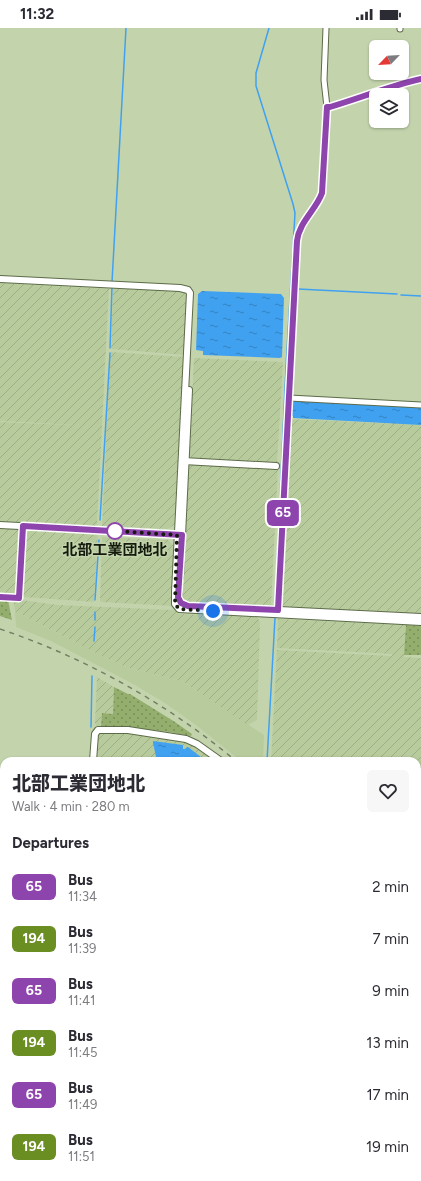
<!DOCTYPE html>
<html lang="en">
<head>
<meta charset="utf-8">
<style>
  :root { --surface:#fff; --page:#f7f7f7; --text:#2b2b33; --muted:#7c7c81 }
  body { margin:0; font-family:Figtree,"Noto Sans JP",sans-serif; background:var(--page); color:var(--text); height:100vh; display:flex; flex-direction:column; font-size:15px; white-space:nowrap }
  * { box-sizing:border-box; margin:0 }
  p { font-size:13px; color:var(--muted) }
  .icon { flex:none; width:22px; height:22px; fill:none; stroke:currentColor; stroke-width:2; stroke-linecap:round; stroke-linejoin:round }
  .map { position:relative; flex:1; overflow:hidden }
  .details { position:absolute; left:0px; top:729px; width:421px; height:424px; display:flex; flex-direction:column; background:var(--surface); border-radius:12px 12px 0 0; box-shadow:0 1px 3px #0004 }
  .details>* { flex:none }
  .badge { padding:0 8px; border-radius:6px; font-size:14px; line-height:26px }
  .needle { width:26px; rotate:245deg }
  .tools { position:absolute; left:369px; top:12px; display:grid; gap:8px }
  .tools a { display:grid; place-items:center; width:40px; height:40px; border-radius:6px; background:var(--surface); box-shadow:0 1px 3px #0004; font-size:20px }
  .you { position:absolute; width:20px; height:20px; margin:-10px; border:3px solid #fff; border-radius:50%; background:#1a73e8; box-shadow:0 0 0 6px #1a73e833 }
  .map>.badge { position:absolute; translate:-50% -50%; box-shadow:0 0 0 2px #fff }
  h2 { padding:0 12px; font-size:15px; line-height:36px }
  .round { display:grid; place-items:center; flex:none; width:42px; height:42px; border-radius:6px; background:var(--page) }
  .headline { display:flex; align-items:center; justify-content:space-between; height:68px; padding:0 12px }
  h1 { font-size:19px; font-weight:800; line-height:30px }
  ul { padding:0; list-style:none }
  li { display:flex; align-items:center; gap:12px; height:52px; padding:0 12px }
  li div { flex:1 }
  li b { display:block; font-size:15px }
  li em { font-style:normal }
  li .badge { min-width:44px; font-weight:700; text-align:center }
  .status { display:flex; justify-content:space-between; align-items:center; height:28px; padding:0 20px; background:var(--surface); direction:ltr }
  .status svg { height:11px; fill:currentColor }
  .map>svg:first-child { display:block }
  .built { fill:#b8cb9d }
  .industrial { fill:url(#industrial-furrows) }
  .park { fill:url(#park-dots) }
  .water { fill:url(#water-ripples) }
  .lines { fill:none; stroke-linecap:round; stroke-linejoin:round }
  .stream { stroke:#40a1f0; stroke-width:1.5 }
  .minor-casing { stroke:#5c6b48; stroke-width:7 }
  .tertiary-casing { stroke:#5c6b48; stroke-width:8 }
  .primary-casing { stroke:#936421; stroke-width:10 }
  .minor { stroke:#fff; stroke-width:5 }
  .tertiary { stroke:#fff; stroke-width:6 }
  .primary { stroke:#e7ba81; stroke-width:8 }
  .rail { stroke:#748064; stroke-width:1.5; stroke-dasharray:5 5; stroke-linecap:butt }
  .primary-bridge-casing { stroke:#936421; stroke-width:10; stroke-linecap:butt }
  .primary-bridge { stroke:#e7ba81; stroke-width:8 }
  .line-casing { stroke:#fff; stroke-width:9 }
  .line { stroke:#8e44ad; stroke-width:6 }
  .walk { stroke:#141a0c; stroke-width:4; stroke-dasharray:0 7.2 }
  .stop-dot { fill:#fff; stroke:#8e44ad; stroke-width:2 }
  .labels { text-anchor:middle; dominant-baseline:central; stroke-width:3; stroke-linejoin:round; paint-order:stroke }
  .stop-label { font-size:15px; font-weight:bold; fill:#141a0c; stroke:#c3d4ad }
</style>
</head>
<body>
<div class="status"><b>11:32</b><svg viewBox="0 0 49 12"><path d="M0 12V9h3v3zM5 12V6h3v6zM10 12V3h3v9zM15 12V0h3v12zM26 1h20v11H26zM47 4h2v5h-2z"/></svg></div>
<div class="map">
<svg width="421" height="1153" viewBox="0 0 421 1153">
  <defs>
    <pattern id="industrial-furrows" width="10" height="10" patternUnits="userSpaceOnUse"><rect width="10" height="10" fill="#b8cb9d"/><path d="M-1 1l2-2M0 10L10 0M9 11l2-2" fill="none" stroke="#9dae86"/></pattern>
    <pattern id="park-dots" width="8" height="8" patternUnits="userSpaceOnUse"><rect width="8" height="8" fill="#94ae6e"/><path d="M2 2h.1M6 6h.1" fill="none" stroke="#788d59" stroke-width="1.8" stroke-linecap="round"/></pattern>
    <pattern id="water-ripples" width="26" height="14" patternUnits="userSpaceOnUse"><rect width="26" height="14" fill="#40a1f0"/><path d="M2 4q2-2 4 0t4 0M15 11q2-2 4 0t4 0" fill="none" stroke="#3482c1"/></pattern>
  </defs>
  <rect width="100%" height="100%" fill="#c3d4ad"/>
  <path class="built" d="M15,583L100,627L126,639L184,654L264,707L263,733H241L196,697L165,675L135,657L51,613L16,599Z"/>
  <g class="industrial">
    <path d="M0,255L109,261L97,496L95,498L0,493V394L94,398L0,393Z"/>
    <path d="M113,261L183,263L187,267L185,327L111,321Z"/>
    <path d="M111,324L184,329L175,496L168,501L102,498L110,325Z"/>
    <path d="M194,330L283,334L277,435L192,430L189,427Z"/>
    <path d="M290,391L421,397V585L284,579L281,576Z"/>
    <path d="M192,436L278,440L271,578L187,575L182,570L188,439Z"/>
    <path d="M0,500L17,501L20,504L17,566H0Z"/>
    <path d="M29,502L98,505L94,574L24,569L22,566L25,505Z"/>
    <path d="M102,509L168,512L174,518L172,578L102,574L100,573Z"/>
    <path d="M13,571L58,577L174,582L178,586L257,589L260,594L257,692L248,697L184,654L126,639L100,627L15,583Z"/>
    <path d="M278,591L406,597L404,629L421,630V880L417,877V733H271L277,622L392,628V626L277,620Z"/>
    <path d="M97,649L114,659L113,686L102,685L101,698H96L95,695Z"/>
    <path d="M101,705L129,706L185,715L197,720L215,733H96L97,709Z"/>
  </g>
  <g class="park">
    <path d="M0,570L6,571L8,572L12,592L0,588Z"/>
    <path d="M406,597L421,598V627H404Z"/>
    <path d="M114,659L128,666H130L175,694L192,706L191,708C163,702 130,699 101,698L102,685L113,686Z"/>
  </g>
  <g class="water">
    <path d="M202,263L281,266L284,270L282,329L280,330L203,327V323L196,322L198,266Z"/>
    <path d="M294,373L421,379V397L293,390V388H291V375Z"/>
    <path d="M153,713L183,717V721H185L187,719H188L206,733H157L153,715Z"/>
  </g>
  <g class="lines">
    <g class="stream">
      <path d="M269,0L256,45V58L293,176L295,185L286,339L275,579"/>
      <path d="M112,254L126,0"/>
      <path d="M298,261L397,266"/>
      <path d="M401,267L421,268"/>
      <path d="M110,320L112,258"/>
      <path d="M100,492L110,325"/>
      <path d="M95,572L99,512"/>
      <path d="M95,592V584"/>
      <path d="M94,613L95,599"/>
      <path d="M91,699L92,648"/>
      <path d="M267,733L275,590"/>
      <path d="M59,1153V1149"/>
      <path d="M201,1153L202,1149"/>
    </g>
    <g class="minor-casing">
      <g id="minor">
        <path d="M400,0V1"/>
        <path d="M327,79L348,74L398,57L421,51"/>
        <path d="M289,370L421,377"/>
        <path d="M0,569L19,570"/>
        <path d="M278,585L297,213C299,192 320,180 323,159L327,79L324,52L326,0"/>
        <path d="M0,767H4"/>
        <path d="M417,940L421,941"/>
        <path d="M417,963L421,962"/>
        <path d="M417,1035L421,1034"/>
        <path d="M276,1149L277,1153"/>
        <path d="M386,1149L387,1153"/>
      </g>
    </g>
    <g class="tertiary-casing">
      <g id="tertiary">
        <path d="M0,251L180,260L188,262L190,265L175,564V576L179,581L421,594"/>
        <path d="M183,433L276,438"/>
        <path d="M0,497L98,502L180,507"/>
        <path d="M180,549L189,362"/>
        <path d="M179,564V569L181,575L185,577L191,578"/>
        <path d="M19,570L23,498"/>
        <path d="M221,579L421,589"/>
        <path d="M93,733L95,706L98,702H128L186,711L197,716L221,733"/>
        <path d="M0,919L4,920"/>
        <path d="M417,949L421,950"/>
        <path d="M198,1153V1149"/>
      </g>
    </g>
    <g class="primary-casing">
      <g id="primary">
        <path d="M0,824L4,825"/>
        <path d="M0,831L4,832"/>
        <path d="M417,902L421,901"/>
      </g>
    </g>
    <use href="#minor" class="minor"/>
    <use href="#tertiary" class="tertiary"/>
    <use href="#primary" class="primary"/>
    <g class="rail">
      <path d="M0,601C84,629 168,676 236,733"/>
      <path d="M417,894L421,898"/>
    </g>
    <g class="primary-bridge-casing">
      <path id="primary-bridge" d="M417,897L421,895"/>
    </g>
    <use href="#primary-bridge" class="primary-bridge"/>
  </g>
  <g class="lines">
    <g class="line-casing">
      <path id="line" d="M0,569L19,570L23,498L182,507L178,569L181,575L188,578L278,582L297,213C299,194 316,182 322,165L327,79H330C360,70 390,58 421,51"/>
    </g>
    <use href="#line" class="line"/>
    <path class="walk" d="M115,503H114L177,507L175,576L179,581L213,583"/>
  </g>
  <circle class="stop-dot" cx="115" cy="503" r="8"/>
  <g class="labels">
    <g class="stop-label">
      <text x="115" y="522">北部工業団地北</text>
    </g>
  </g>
</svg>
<div class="tools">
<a><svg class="needle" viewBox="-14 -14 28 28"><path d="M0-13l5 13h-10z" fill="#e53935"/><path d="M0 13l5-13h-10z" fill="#7c7c81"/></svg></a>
<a><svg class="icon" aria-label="layers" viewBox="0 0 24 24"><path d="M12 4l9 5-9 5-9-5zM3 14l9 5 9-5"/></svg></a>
</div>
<div class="you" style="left:213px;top:583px"></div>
<b class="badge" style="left:283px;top:485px;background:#8e44ad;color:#fff">65</b>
<section class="details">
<div class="headline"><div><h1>北部工業団地北</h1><p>Walk · 4 min · 280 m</p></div><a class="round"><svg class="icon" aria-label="heart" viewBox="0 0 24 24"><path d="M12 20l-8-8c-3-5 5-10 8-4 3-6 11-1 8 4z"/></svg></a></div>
<h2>Departures</h2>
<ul>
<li><span class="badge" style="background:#8e44ad;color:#fff">65</span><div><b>Bus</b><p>11:34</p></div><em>2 min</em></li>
<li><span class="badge" style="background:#6b8e23;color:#fff">194</span><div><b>Bus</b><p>11:39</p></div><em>7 min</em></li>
<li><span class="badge" style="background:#8e44ad;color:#fff">65</span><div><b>Bus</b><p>11:41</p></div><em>9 min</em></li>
<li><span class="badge" style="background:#6b8e23;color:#fff">194</span><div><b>Bus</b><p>11:45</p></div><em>13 min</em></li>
<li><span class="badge" style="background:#8e44ad;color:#fff">65</span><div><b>Bus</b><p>11:49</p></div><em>17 min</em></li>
<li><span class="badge" style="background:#6b8e23;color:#fff">194</span><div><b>Bus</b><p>11:51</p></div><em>19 min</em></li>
</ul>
</section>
</div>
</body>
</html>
